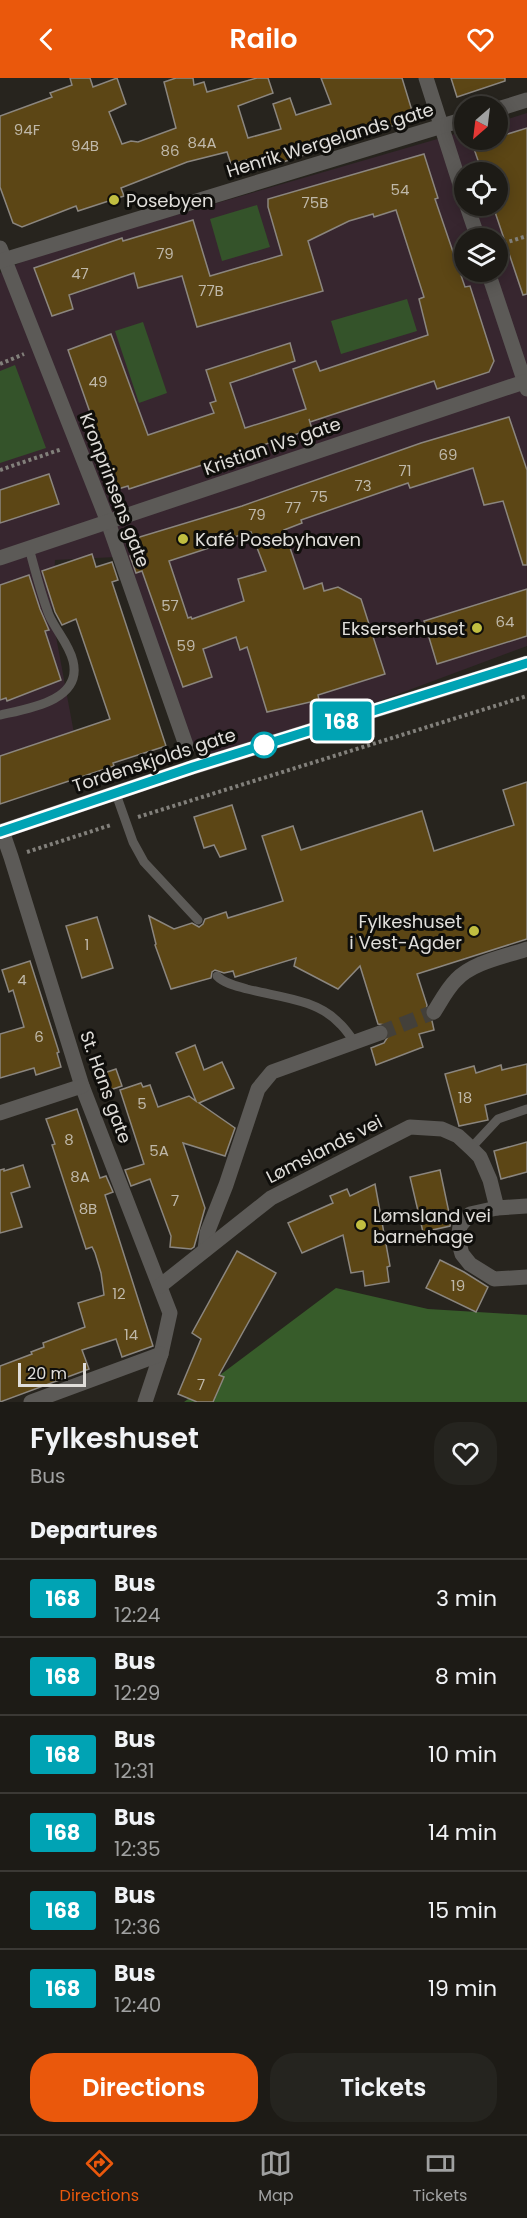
<!DOCTYPE html>
<html lang="en">
<head>
<meta charset="utf-8">
<style>
  :root { --surface:#1d1b16; --page:#25241f; --text:#f1f3f6; --muted:#a0a1a1; --line:#3b3935; --accent:#ea580c }
  body { margin:0; font-family:Poppins,sans-serif; background:var(--page); color:var(--text); height:100vh; display:flex; flex-direction:column; font-size:22px; white-space:nowrap }
  * { box-sizing:border-box; margin:0 }
  p { font-size:20px; color:var(--muted) }
  .icon { flex:none; width:33px; height:33px; fill:none; stroke:currentColor; stroke-width:2; stroke-linecap:round; stroke-linejoin:round }
  .map { position:relative; height:1324px; overflow:hidden }
  .drawer { display:flex; flex-direction:column; background:var(--surface); flex:1 }
  .drawer>* { flex:none }
  .badge { padding:0 12px; border-radius:4px; font-size:21px; line-height:39px }
  .needle { width:39px; rotate:208deg }
  .tools { position:absolute; left:454px; top:18px; display:grid; gap:12px }
  .tools a { display:grid; place-items:center; width:54px; height:54px; border-radius:50%; background:var(--surface); box-shadow:0 3px 15px #0003,0 0 0 2px var(--line); font-size:30px }
  .scale { position:absolute; left:18px; bottom:15px; width:68px; box-sizing:border-box; padding-left:6px; border:3px solid #e0deda; border-top:0; font-size:16px; line-height:21px; white-space:nowrap; color:#e0deda; -webkit-text-stroke:4px #0f0e0b; paint-order:stroke }
  .map>.badge { position:absolute; translate:-50% -50%; box-shadow:0 0 0 3px #fff }
  h2 { padding:0 30px; font-size:22px; line-height:54px }
  .round { display:grid; place-items:center; flex:none; width:63px; height:63px; border-radius:24px; background:var(--page) }
  .summary { display:flex; align-items:center; justify-content:space-between; height:102px; padding:0 30px }
  h1 { font-size:28px; font-weight:600; line-height:45px }
  .primary-button { display:flex; gap:12px; margin-top:auto; padding:12px 30px }
  .primary-button a { flex:1; height:69px; border-radius:24px; background:var(--accent); color:#fff; font-size:24px; font-weight:600; line-height:69px; text-align:center }
  .primary-button a+a { background:var(--page); color:var(--text) }
  ul { padding:0; list-style:none }
  li { display:flex; align-items:center; gap:18px; height:78px; padding:0 30px; border-top:2px solid var(--line) }
  li div { flex:1 }
  li b { display:block; font-size:22px }
  li em { font-style:normal }
  li .badge { min-width:66px; font-weight:700; text-align:center }
  header { display:flex; justify-content:space-between; align-items:center; height:78px; padding:0 30px; background:var(--accent); color:#fff; font-size:27px; font-weight:600 }
  .menu { display:flex; justify-content:space-around; align-items:center; height:84px; border-top:2px solid var(--line); background:var(--surface); font-size:16px; color:var(--muted) }
  .menu a { display:grid; justify-items:center; gap:3px }
  .menu .active { color:var(--accent) }
  .map>svg:first-child { display:block }
  .commercial { fill:#37262f; fill-rule:evenodd }
  .green { fill:#34532a }
  .forest { fill:#375c2a }
  .building { fill:#5c4615; stroke:#8b867f; stroke-width:1.5; fill-rule:evenodd }
  .lines { fill:none; stroke-linecap:round; stroke-linejoin:round }
  .minor-tunnel { stroke:#43403a; stroke-width:15; stroke-dasharray:15 8; stroke-linecap:butt }
  .path { stroke:#82807b; stroke-width:4; stroke-dasharray:3 3; stroke-linecap:butt }
  .service { stroke:#5c5a57; stroke-width:9 }
  .minor { stroke:#5c5a57; stroke-width:15 }
  .tertiary { stroke:#5c5a57; stroke-width:15 }
  .line-casing { stroke:#fff; stroke-width:14 }
  .line { stroke:#00a3b4; stroke-width:9 }
  .poi-dot { fill:#c1be40; stroke:#0f0e0b; stroke-width:2 }
  .stop-dot { fill:#fff; stroke:#00a3b4; stroke-width:3 }
  .labels { text-anchor:middle; dominant-baseline:central; stroke-width:6; stroke-linejoin:round; paint-order:stroke }
  .number-label { font-size:15px; fill:#bfb8a9 }
  .street-label { font-size:18px; fill:#e0deda; stroke:#0f0e0b }
  .poi-label { font-size:18px; fill:#e0deda; stroke:#0f0e0b; text-anchor:start }
</style>
</head>
<body>
<header><svg class="icon" aria-label="back" viewBox="0 0 24 24"><path d="M15 5l-7 7 7 7"/></svg>Railo<svg class="icon" aria-label="heart" viewBox="0 0 24 24"><path d="M12 20l-8-8c-3-5 5-10 8-4 3-6 11-1 8 4z"/></svg></header>
<div class="map">
<svg width="527" height="1324" viewBox="0 0 527 1324">
  <rect width="100%" height="100%" fill="#27241e"/>
  <path class="commercial" d="M527,35V568L326,643L201,681L157,605L116,479L55,482L52,537L76,666L0,725V195L31,179L465,53V62H498V44ZM465,94H498V128H465ZM465,160H498V194H465Z"/>
  <g class="green">
    <path d="M257,127L270,169L222,183L210,141Z"/>
    <path d="M407,221L417,253L341,276L331,243Z"/>
    <path d="M143,244L167,315L139,325L115,253Z"/>
    <path d="M15,287L46,370L0,385V293Z"/>
  </g>
  <path class="forest" d="M336,1210L428,1231L527,1237V1324H184Z"/>
  <g class="building">
    <path d="M70,0H90L93,9L117,0L126,26L109,34L122,66L131,63L138,64L176,50L164,4L176,0H193L194,7L204,4L207,14L257,0H268L273,15L238,28L248,60L281,51L273,26L290,20L296,37L331,26L321,0H402L413,36L410,42L259,92L255,80L231,86L227,74L187,84L121,110L124,118L78,133L76,128L22,149L13,145L0,109V38L52,19L50,15L72,7Z"/>
    <path d="M451,0H505V3L457,19Z"/>
    <path d="M527,50V216L523,217L493,128H498V94H482L471,62H498V59Z"/>
    <path d="M424,76L438,120L435,121L465,209L470,208L494,283L489,294L437,311L434,303L310,344L309,341L312,351L129,411L128,408L118,411L108,381L104,383L88,342L92,340L68,272L111,256L148,357L214,335L210,325L216,323L206,292L290,265L295,283L230,305L245,350L306,331L293,291L316,283L320,293L428,257L419,221L424,219L396,132L374,139L373,136L349,143L308,163L323,213L197,249L182,198L138,210L134,195L69,217L73,231L52,238L34,190L122,160L123,163L193,142L210,198L282,177L268,129V121Z"/>
    <path d="M509,339L527,392V487H523L503,423L484,427L473,390L410,410L408,405L301,442L302,445L284,452L304,511L322,505L324,513L338,509L361,521L385,596L318,617L319,622L267,634L247,569L240,572L236,559L203,571L212,599L183,609L142,493L136,495L130,478L138,476L133,461L242,428L421,365ZM251,454L266,493L238,501L244,523L192,541L191,539L188,540L169,483L215,468L214,465Z"/>
    <path d="M49,396L59,426L0,445V412Z"/>
    <path d="M92,476L96,489L112,484L118,502L112,504L166,668L113,685L114,688L0,726V678L110,641L76,541L62,547L55,534L42,493Z"/>
    <path d="M29,497L40,531L49,552L45,553L61,602L7,623L6,620L0,622V507Z"/>
    <path d="M527,511V558L437,586L424,543Z"/>
    <path d="M527,704V861L417,896L427,927L425,938L432,943L434,952L419,956L423,969L376,987L371,970L384,965L389,957V952L386,947L378,946L360,888L338,911L294,888L296,880L235,899L233,893L224,895L215,892L212,894L211,900L171,911L155,867L156,866L149,838L174,851L192,845L199,849L203,846L205,841L226,834L228,840L283,823L262,758L293,748L301,772L422,733L434,773L514,747L503,712Z"/>
    <path d="M232,727L246,771L220,779L214,767L204,770L194,739Z"/>
    <path d="M97,839L113,890L82,900L66,848Z"/>
    <path d="M30,883L59,974L57,975L61,989L36,997L34,990L0,1000V956L24,949L13,912L9,914L2,892Z"/>
    <path d="M195,967L204,992L222,984L234,1010L199,1025L235,1050L225,1078L183,1065L205,1130L194,1169L191,1171L170,1169L171,1158L150,1101L131,1108L125,1092L144,1086L120,1012L141,1005L143,1009L150,1007L158,1029L189,1018L196,1023L176,975Z"/>
    <path d="M527,986V1016L485,1027L488,1042L459,1048L445,996L474,988L476,995L501,987L502,992Z"/>
    <path d="M116,991L122,1008L104,1014L98,997Z"/>
    <path d="M77,1031L100,1100L106,1098L113,1114L105,1117L153,1268L122,1279L116,1261L82,1272L89,1291L0,1324V1288L32,1276L31,1274L44,1269L43,1265L85,1249L78,1225L104,1217L101,1195L95,1175L92,1169L86,1171L52,1067L55,1066L46,1041Z"/>
    <path d="M527,1064V1094L501,1101L494,1073Z"/>
    <path d="M23,1087L30,1109L11,1115L22,1149L0,1155V1092L4,1091V1093Z"/>
    <path d="M440,1092L451,1144L450,1148L423,1154L410,1099Z"/>
    <path d="M375,1106L390,1188L387,1189L389,1204L365,1208L363,1193L351,1195L343,1157L302,1175L288,1145L333,1125L330,1118L347,1111L350,1118Z"/>
    <path d="M237,1173L276,1195L219,1297L224,1299L213,1324H197L178,1316L201,1261L192,1255Z"/>
    <path d="M440,1182L464,1194L488,1209L476,1234L426,1210Z"/>
  </g>
  <g class="lines">
    <path class="minor-tunnel" d="M380,955L434,934"/>
    <g class="path">
      <path d="M498,167L527,158"/>
      <path d="M0,286L24,276"/>
      <path d="M0,392L62,371"/>
      <path d="M138,739L527,618"/>
      <path d="M27,774L111,747"/>
    </g>
    <g class="service">
      <path d="M0,637C27,631 83,623 73,583C69,566 56,553 49,537C41,516 35,492 29,470"/>
      <path d="M116,716L133,764L144,784L198,842"/>
      <path d="M217,898C225,906 237,908 247,911C277,919 317,921 339,945C345,950 349,957 354,963"/>
      <path d="M471,1070L498,1041L527,1031"/>
    </g>
    <g class="minor">
      <path d="M426,0L465,122"/>
      <path d="M498,31L527,22"/>
      <path d="M467,128L478,160"/>
      <path d="M0,170L108,444L187,670"/>
      <path d="M0,183L465,41"/>
      <path d="M488,194L527,311"/>
      <path d="M0,480L527,303"/>
      <path d="M2,753L11,779L82,1008L170,1235L161,1276L145,1324"/>
      <path d="M434,934C441,923 447,911 456,902C473,884 504,879 527,871"/>
      <path d="M0,1035L82,1008"/>
      <path d="M497,1130L470,1136L460,1148L458,1162L462,1176L470,1186L494,1201L527,1199"/>
      <path d="M205,1172L207,1155L226,1107L258,1011L272,994L380,955"/>
      <path d="M160,1208L271,1120L410,1049L442,1051L458,1058L471,1070L480,1079L490,1102L497,1130L527,1128"/>
      <path d="M31,1324L161,1276"/>
    </g>
    <path class="tertiary" d="M0,754L193,689L527,585"/>
  </g>
  <g class="lines">
    <g class="line-casing">
      <path id="line" d="M0,754L193,689L527,585"/>
    </g>
    <use href="#line" class="line"/>
  </g>
  <g class="poi-dot">
    <circle cx="114" cy="122" r="6"/>
    <circle cx="183" cy="461" r="6"/>
    <circle cx="477" cy="550" r="6"/>
    <circle cx="474" cy="853" r="6"/>
    <circle cx="361" cy="1147" r="6"/>
  </g>
  <circle class="stop-dot" cx="264" cy="667" r="12"/>
  <g class="labels">
    <g class="number-label">
      <text x="27" y="51">94F</text>
      <text x="202" y="64">84A</text>
      <text x="85" y="67">94B</text>
      <text x="170" y="72">86</text>
      <text x="400" y="111">54</text>
      <text x="315" y="124">75B</text>
      <text x="165" y="175">79</text>
      <text x="80" y="195">47</text>
      <text x="211" y="212">77B</text>
      <text x="98" y="303">49</text>
      <text x="448" y="376">69</text>
      <text x="405" y="392">71</text>
      <text x="363" y="407">73</text>
      <text x="319" y="418">75</text>
      <text x="293" y="429">77</text>
      <text x="257" y="436">79</text>
      <text x="170" y="527">57</text>
      <text x="505" y="543">64</text>
      <text x="186" y="567">59</text>
      <text x="87" y="866">1</text>
      <text x="22" y="901">4</text>
      <text x="39" y="958">6</text>
      <text x="465" y="1019">18</text>
      <text x="142" y="1025">5</text>
      <text x="69" y="1061">8</text>
      <text x="159" y="1072">5A</text>
      <text x="80" y="1098">8A</text>
      <text x="175" y="1122">7</text>
      <text x="88" y="1130">8B</text>
      <text x="458" y="1207">19</text>
      <text x="119" y="1215">12</text>
      <text x="131" y="1256">14</text>
      <text x="201" y="1306">7</text>
    </g>
    <g class="street-label">
      <text transform="translate(330 62) rotate(-17)">Henrik Wergelands gate</text>
      <text transform="translate(272 368) rotate(-19)">Kristian IVs gate</text>
      <text transform="translate(115 412) rotate(69)">Kronprinsens gate</text>
      <text transform="translate(154 682) rotate(-18)">Tordenskjolds gate</text>
      <text transform="translate(106 1009) rotate(70)">St. Hans gate</text>
      <text transform="translate(324 1071) rotate(-27)">Lømslands vei</text>
    </g>
    <g class="poi-label">
      <text x="126" y="122">Posebyen</text>
      <text x="195" y="461">Kafé Posebyhaven</text>
      <text x="465" y="550" text-anchor="end">Ekserserhuset</text>
      <text x="462" y="843" text-anchor="end">Fylkeshuset<tspan x="462" dy="21">i Vest-Agder</tspan></text>
      <text x="373" y="1137">Lømsland vei<tspan x="373" dy="21">barnehage</tspan></text>
    </g>
  </g>
</svg>
<div class="tools">
<a><svg class="needle" viewBox="-14 -14 28 28"><path d="M0-13l5 13h-10z" fill="#e53935"/><path d="M0 13l5-13h-10z" fill="#a0a1a1"/></svg></a>
<a><svg class="icon" aria-label="locate" viewBox="0 0 24 24"><circle cx="12" cy="12" r="6"/><path d="M12 2v4M12 18v4M2 12h4M18 12h4"/></svg></a>
<a><svg class="icon" aria-label="layers" viewBox="0 0 24 24"><path d="M12 4l9 5-9 5-9-5zM3 14l9 5 9-5"/></svg></a>
</div>
<div class="scale">20 m</div>
<b class="badge" style="left:342px;top:643px;background:#00a3b4;color:#fff">168</b>
</div>
<section class="drawer">
<div class="summary"><div><h1>Fylkeshuset</h1><p>Bus</p></div><a class="round"><svg class="icon" aria-label="heart" viewBox="0 0 24 24"><path d="M12 20l-8-8c-3-5 5-10 8-4 3-6 11-1 8 4z"/></svg></a></div>
<h2>Departures</h2>
<ul>
<li><span class="badge" style="background:#00a3b4;color:#fff">168</span><div><b>Bus</b><p>12:24</p></div><em>3 min</em></li>
<li><span class="badge" style="background:#00a3b4;color:#fff">168</span><div><b>Bus</b><p>12:29</p></div><em>8 min</em></li>
<li><span class="badge" style="background:#00a3b4;color:#fff">168</span><div><b>Bus</b><p>12:31</p></div><em>10 min</em></li>
<li><span class="badge" style="background:#00a3b4;color:#fff">168</span><div><b>Bus</b><p>12:35</p></div><em>14 min</em></li>
<li><span class="badge" style="background:#00a3b4;color:#fff">168</span><div><b>Bus</b><p>12:36</p></div><em>15 min</em></li>
<li><span class="badge" style="background:#00a3b4;color:#fff">168</span><div><b>Bus</b><p>12:40</p></div><em>19 min</em></li>
</ul>
<div class="primary-button"><a>Directions</a><a>Tickets</a></div>
</section>
<nav class="menu">
<a class="active"><svg class="icon" aria-label="directions" viewBox="0 0 24 24"><path d="M12 3l9 9-9 9-9-9zM9 14v-3h6M13 9l2 2-2 2"/></svg>Directions</a>
<a><svg class="icon" aria-label="map" viewBox="0 0 24 24"><path d="M3 6l6-2 6 2 6-2v14l-6 2-6-2-6 2zM9 4v14M15 6v14"/></svg>Map</a>
<a><svg class="icon" aria-label="tickets" viewBox="0 0 24 24"><path d="M3 7h18v10H3zM15 7v10"/></svg>Tickets</a>
</nav>
</body>
</html>
